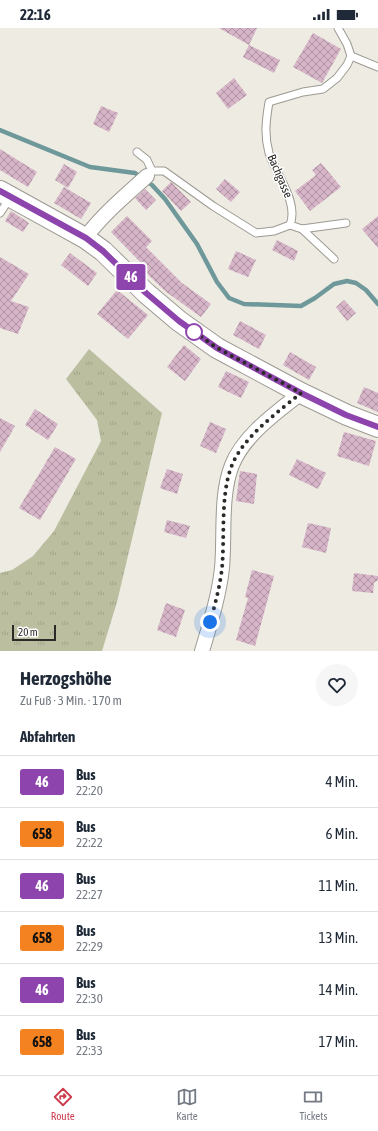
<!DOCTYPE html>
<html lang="de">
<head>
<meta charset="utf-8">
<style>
  :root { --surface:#fff; --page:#f6f6f7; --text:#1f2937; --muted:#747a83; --line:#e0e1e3; --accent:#cd3d4e }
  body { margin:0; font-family:"Asap Condensed",sans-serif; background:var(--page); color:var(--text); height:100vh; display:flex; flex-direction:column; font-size:15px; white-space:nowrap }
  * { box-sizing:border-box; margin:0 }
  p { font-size:13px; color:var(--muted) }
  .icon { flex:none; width:22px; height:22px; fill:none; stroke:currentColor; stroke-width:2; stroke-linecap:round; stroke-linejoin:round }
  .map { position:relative; height:623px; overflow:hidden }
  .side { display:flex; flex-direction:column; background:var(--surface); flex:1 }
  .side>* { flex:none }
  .badge { padding:0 8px; border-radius:3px; font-size:14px; line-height:26px }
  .scale { position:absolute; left:12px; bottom:10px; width:44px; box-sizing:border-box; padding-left:4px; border:2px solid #2c2a27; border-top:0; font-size:11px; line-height:14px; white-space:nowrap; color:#2c2a27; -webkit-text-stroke:3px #fff; paint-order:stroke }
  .you { position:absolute; width:20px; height:20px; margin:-10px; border:3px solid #fff; border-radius:50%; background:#1a73e8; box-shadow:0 0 0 6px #1a73e833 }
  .map>.badge { position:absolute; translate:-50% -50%; box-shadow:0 0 0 2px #fff }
  h2 { padding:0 20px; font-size:15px; line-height:36px }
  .round { display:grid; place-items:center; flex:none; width:42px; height:42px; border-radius:21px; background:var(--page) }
  .head { display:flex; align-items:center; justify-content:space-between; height:68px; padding:0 20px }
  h1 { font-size:19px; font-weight:700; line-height:30px }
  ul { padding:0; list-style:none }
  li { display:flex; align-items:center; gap:12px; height:52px; padding:0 20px; border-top:1px solid var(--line) }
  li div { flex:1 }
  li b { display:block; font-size:15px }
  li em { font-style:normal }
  li .badge { min-width:44px; font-weight:700; text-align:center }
  .status { display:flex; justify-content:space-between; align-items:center; height:28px; padding:0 20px; background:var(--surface); direction:ltr }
  .status svg { height:11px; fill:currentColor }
  .tab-bar { display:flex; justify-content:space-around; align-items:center; height:56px; border-top:1px solid var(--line); background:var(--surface); font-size:11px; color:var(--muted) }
  .tab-bar a { display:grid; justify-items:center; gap:2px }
  .tab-bar .current { color:var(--accent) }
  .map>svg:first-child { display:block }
  .grass { fill:url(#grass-tufts) }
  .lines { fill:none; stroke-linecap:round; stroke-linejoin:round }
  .stream { stroke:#6e989a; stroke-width:4.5 }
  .building { fill:url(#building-cross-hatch) }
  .lane-casing { stroke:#9d9a93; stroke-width:9 }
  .street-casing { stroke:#9d9a93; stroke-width:16 }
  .secondary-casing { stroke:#9d9a93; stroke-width:22 }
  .lane { stroke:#fff; stroke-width:7 }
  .street { stroke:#fff; stroke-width:14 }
  .secondary { stroke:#fff; stroke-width:20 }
  .line-casing { stroke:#fff; stroke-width:9 }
  .line { stroke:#8e44ad; stroke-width:6 }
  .walk { stroke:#2c2a27; stroke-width:4; stroke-dasharray:0 7.2 }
  .stop-dot { fill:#fff; stroke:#8e44ad; stroke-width:2 }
  .labels { text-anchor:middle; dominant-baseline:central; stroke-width:3; stroke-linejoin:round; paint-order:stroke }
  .street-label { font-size:12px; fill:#2c2a27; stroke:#fff }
</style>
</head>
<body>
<div class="status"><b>22:16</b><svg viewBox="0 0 49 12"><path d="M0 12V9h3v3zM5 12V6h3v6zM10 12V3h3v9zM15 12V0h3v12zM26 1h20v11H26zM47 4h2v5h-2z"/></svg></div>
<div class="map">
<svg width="378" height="623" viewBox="0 0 378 623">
  <defs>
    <pattern id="grass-tufts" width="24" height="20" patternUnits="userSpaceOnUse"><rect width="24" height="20" fill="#bbbf9f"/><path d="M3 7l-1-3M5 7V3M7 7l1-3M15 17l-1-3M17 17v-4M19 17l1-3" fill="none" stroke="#a1a489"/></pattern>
    <pattern id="building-cross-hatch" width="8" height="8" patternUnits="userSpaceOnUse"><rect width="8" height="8" fill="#d7b5c8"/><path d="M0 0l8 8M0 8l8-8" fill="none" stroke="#af93a2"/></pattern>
  </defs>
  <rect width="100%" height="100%" fill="#eeebe3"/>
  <path class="grass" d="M89,321L162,385L117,574L102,623H0V545L12,542L33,528L54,503L101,413L97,392L66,351Z"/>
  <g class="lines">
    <path class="stream" d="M0,102L90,139L135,145L152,157L165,171L197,216L217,254L229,270L244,276L301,278L315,270L334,256L347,253L356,255L366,262L378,276"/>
  </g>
  <g class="building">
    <path d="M219,0H257L249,17Z"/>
    <path d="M313,5L341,21L322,55L293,39Z"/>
    <path d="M249,17L280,32L274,45L243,29Z"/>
    <path d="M234,50L247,67L228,81L216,65Z"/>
    <path d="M101,78L118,85L109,104L93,96Z"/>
    <path d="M0,121L37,144L28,159L0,142Z"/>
    <path d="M321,135L341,159L310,183L295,163L316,147L312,142Z"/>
    <path d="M64,136L77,144L68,160L55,152Z"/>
    <path d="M225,151L240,164L231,174L216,161Z"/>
    <path d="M171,154L191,174L181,183L162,163Z"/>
    <path d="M64,159L91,175L81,191L54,175Z"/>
    <path d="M145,161L156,172L146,182L135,170Z"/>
    <path d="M11,183L29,195L23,204L5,193Z"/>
    <path d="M127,188L152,213L146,219L182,255L211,276L201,289L165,263L143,242L146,240L111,204Z"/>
    <path d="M378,188V220L362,201Z"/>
    <path d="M277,212L298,223L294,233L272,222Z"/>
    <path d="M236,223L256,232L248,249L228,241Z"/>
    <path d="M70,225L97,245L88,258L61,237Z"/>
    <path d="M0,229L29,246L11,273L29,279L18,306L0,300Z"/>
    <path d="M117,262L148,287L128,311L97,286Z"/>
    <path d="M344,272L356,285L347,293L336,279Z"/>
    <path d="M240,293L266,307L259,321L233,307Z"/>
    <path d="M184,317L201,331L185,353L167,339Z"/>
    <path d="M290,324L316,339L309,352L283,337Z"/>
    <path d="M226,343L249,354L241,370L218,359Z"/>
    <path d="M364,359L378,365V384L357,375Z"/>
    <path d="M35,381L58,396L48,412L25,397Z"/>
    <path d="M0,390L15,398L0,424Z"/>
    <path d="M210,394L226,401L216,425L200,418Z"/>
    <path d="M344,404L376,413L369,438L337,428Z"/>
    <path d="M55,419L76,431L40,492L19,480Z"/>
    <path d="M297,431L326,445L318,461L289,447Z"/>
    <path d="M167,441L183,446L177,466L160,460Z"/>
    <path d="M240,443L257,446L254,476L236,473Z"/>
    <path d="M167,492L190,498L186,510L164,504Z"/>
    <path d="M308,495L331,500L326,525L302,519Z"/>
    <path d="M252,542L274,548L255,618L236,612L248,570L245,569Z"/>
    <path d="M354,545L378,548V552L374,555L373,565L352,563Z"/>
    <path d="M166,575L185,582L176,609L157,602Z"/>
  </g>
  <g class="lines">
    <g class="lane-casing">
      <g id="lane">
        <path d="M351,28L378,39"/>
        <path d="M137,124L147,132L152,143"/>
        <path d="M147,148L152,143H164L213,178L256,205L274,203L290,197C299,174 276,147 269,125C264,107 266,92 269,74L303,64L323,61L337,50L347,37L351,28L347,16L338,0"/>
        <path d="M0,185L10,170"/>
        <path d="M290,197L302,201L346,195"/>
        <path d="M302,201L334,231"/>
      </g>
    </g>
    <g class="street-casing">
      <g id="street">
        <path d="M85,210C103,186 125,168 147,148"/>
        <path d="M202,623C210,596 219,568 222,540C225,508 220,467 232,437C244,407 276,385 301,365"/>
      </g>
    </g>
    <g class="secondary-casing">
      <path id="secondary" d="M0,163L85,210L103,223L146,265L179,293L217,320L301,365L347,387L378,399"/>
    </g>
    <use href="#lane" class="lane"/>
    <use href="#street" class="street"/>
    <use href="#secondary" class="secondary"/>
  </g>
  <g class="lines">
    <g class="line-casing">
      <path id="line" d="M0,163L86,210L103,223L146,265L179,293L217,320L301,365L346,387L378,399"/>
    </g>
    <use href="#line" class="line"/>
    <path class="walk" d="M194,304L192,302L217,320L301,365C277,385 244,408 232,437C220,467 225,508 222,540C220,558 215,577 210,594"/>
  </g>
  <circle class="stop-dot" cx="194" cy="304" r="8"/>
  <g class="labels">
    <g class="street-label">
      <text transform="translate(280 148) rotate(67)">Bachgasse</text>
    </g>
  </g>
</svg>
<div class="scale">20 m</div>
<div class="you" style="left:210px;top:594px"></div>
<b class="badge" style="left:131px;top:249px;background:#8e44ad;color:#fff">46</b>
</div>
<section class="side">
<div class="head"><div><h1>Herzogshöhe</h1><p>Zu Fuß · 3 Min. · 170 m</p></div><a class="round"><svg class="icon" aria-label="heart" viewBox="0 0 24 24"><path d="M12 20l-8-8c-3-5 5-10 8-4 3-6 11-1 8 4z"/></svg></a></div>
<h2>Abfahrten</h2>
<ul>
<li><span class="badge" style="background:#8e44ad;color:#fff">46</span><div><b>Bus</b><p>22:20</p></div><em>4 Min.</em></li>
<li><span class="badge" style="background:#f58220;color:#111">658</span><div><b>Bus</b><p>22:22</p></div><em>6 Min.</em></li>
<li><span class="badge" style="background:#8e44ad;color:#fff">46</span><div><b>Bus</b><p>22:27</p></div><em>11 Min.</em></li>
<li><span class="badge" style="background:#f58220;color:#111">658</span><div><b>Bus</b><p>22:29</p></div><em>13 Min.</em></li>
<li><span class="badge" style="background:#8e44ad;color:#fff">46</span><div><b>Bus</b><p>22:30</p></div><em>14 Min.</em></li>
<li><span class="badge" style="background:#f58220;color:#111">658</span><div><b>Bus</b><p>22:33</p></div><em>17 Min.</em></li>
</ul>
</section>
<nav class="tab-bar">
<a class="current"><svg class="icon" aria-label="directions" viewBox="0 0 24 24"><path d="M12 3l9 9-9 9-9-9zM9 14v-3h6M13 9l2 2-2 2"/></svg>Route</a>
<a><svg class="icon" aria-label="map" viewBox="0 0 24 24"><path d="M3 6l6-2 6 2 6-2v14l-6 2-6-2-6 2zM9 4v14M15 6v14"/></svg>Karte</a>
<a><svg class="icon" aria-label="tickets" viewBox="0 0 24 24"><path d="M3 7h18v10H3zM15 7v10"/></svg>Tickets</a>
</nav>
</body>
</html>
